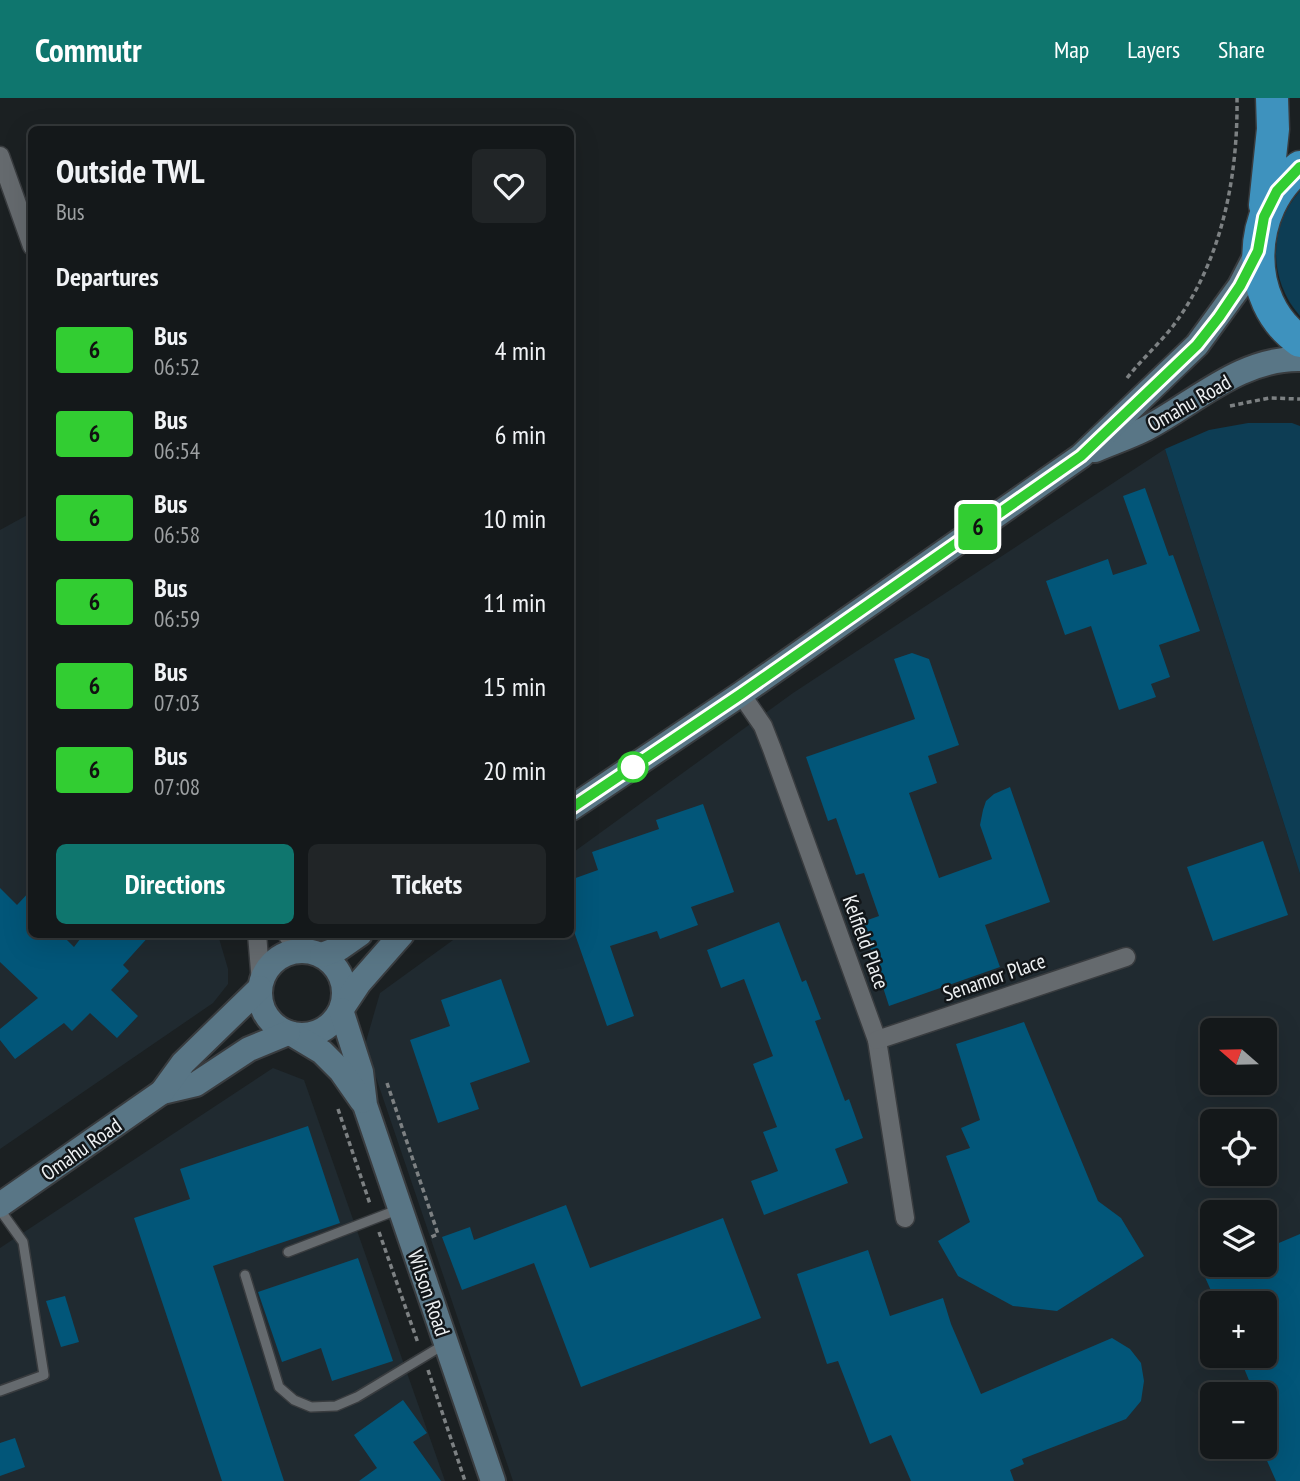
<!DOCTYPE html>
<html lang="en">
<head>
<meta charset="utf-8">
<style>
  :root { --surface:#14181a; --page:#212527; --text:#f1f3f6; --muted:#9da0a2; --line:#333739; --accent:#0f766e }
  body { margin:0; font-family:"PT Sans Narrow",sans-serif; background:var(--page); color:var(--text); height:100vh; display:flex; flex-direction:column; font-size:26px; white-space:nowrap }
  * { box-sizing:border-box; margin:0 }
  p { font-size:23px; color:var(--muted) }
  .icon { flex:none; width:38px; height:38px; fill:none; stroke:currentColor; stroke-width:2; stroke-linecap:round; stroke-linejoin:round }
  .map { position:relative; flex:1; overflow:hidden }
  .sheet { position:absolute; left:28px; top:28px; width:546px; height:812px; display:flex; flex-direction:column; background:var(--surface); border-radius:10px; box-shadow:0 7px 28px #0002,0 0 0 2px var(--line) }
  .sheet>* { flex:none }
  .badge { padding:0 14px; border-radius:5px; font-size:24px; line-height:46px }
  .needle { width:46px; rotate:290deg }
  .fabs { position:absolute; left:1200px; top:920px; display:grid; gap:14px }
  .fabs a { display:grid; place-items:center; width:77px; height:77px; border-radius:10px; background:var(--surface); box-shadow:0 7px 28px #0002,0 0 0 2px var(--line); font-size:35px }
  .map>.badge { position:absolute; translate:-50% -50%; box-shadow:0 0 0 4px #fff }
  h2 { padding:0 28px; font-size:26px; line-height:63px }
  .round { display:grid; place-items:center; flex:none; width:74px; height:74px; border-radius:10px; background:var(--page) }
  .headline { display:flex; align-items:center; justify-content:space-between; height:119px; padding:0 28px }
  h1 { font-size:33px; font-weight:700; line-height:52px }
  .button { display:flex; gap:14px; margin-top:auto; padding:14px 28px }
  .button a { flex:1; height:80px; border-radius:10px; background:var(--accent); color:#fff; font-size:28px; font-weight:700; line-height:80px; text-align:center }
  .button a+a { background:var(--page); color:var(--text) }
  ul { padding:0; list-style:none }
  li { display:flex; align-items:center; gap:21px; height:84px; padding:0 28px }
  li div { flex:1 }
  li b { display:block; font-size:26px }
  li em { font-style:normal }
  li .badge { min-width:77px; font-weight:700; text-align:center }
  header { display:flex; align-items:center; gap:42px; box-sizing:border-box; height:98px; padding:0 35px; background:var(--accent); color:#fff }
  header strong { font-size:33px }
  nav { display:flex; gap:38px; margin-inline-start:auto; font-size:24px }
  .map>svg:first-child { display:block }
  .built { fill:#202a30; fill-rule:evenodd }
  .green { fill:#0d3d54 }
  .building { fill:#025679 }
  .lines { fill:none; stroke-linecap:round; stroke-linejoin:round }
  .lane-casing { stroke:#393c3f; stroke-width:12 }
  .street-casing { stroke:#393c3f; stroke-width:21 }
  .secondary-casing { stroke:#393c3f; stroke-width:28 }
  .highway-casing { stroke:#393c3f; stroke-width:35 }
  .path { stroke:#7d8183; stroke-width:3.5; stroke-dasharray:5 3.5; stroke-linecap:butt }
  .lane { stroke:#656a6e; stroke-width:9 }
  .street { stroke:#656a6e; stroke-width:18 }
  .secondary { stroke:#597686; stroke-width:24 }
  .highway { stroke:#3e92be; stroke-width:32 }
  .line-casing { stroke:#fff; stroke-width:16 }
  .line { stroke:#32cd32; stroke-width:10 }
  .stop-dot { fill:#fff; stroke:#32cd32; stroke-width:3.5 }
  .labels { text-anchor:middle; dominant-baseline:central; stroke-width:5; stroke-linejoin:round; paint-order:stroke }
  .street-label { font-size:21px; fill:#eef1f3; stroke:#121619 }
</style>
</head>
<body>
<header>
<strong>Commutr</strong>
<nav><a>Map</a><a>Layers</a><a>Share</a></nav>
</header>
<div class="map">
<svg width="1300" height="1383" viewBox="0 0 1300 1383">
  <rect width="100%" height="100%" fill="#1b2022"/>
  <g class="built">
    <path d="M1165,351L1300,776V1383H513L365,947L380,895L460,837L570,836L571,756L793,595ZM1213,933H1265V985H1213ZM1213,1024H1265V1076H1213ZM1213,1115H1265V1167H1213ZM1213,1206H1265V1258H1213ZM1213,1297H1265V1349H1213Z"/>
    <path d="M31,415L32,836L218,837L228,871V886L213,905L0,1051V432Z"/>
    <path d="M273,970L304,982L445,1383H0V1150Z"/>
  </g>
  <g class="green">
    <path d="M1300,93V218C1268,182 1268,129 1300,93Z"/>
    <path d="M1248,325H1292L1300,328V776L1165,351L1209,332Z"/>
  </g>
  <g class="building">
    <path d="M1145,390L1169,458L1173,457L1200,533L1159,547L1170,579L1151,586L1156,599L1119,612L1091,528L1065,537L1046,483L1108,461L1113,477L1147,466L1123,398Z"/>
    <path d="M912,555L929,561L959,647L928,658L937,685L909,695L939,780L992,761L980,727L983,712L986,703L994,696L1010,689L1050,804L985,827L1000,869L889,908L862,824L879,818L864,775L856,777L836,720L828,723L806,659L915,621L894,561Z"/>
    <path d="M703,706L734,794L691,809L698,827L660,841L657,833L610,848L634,918L607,928L570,822V782L598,772L592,754L659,731L656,722Z"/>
    <path d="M1263,743L1288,817L1213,843L1187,769Z"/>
    <path d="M0,790L17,807L32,791V836H61L74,849L84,836H151L123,867L129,873L111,892L138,918L117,940L90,915L72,933L64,925L15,961L0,942V931L38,900L0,864Z"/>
    <path d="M779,824L802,884L806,882L821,921L815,923L845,1003L849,1001L863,1040L835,1051L848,1085L764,1117L751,1083L778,1073L763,1034L777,1029L753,966L773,958L744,881L721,890L707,852Z"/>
    <path d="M501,881L530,964L470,985L479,1011L438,1025L410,942L450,928L441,902Z"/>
    <path d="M1024,924L1098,1103L1121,1120L1144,1158L1057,1213L1013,1208L958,1178L938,1143L970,1124L946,1058L970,1050L961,1030L980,1022L956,946Z"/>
    <path d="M308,1028L340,1125L213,1168L284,1383H222L134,1120L190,1101L180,1071Z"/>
    <path d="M566,1107L590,1170L723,1120L761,1220L581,1289L534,1165L462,1192L442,1139L470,1129L474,1142Z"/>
    <path d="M1300,1136V1383H1276L1264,1356L1278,1350L1265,1321V1297H1255L1239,1258H1265V1206H1217L1204,1177L1228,1167H1265V1151Z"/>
    <path d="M868,1152L890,1218L943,1200L951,1226L981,1296L1112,1240L1130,1251L1141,1265L1144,1283L1141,1303L1126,1321L1022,1361L1024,1366L1010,1372L1014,1383H911L891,1337L870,1346L838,1263L827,1266L797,1176Z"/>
    <path d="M358,1160L393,1263L332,1283L321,1250L282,1264L258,1194Z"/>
    <path d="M65,1198L79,1244L61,1249L46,1203Z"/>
    <path d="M403,1302L427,1335L413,1344L441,1383H359L377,1370L354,1337Z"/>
    <path d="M15,1340L25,1369L0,1378V1345Z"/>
  </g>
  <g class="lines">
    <g class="lane-casing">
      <g id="lane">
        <path d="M0,1112L23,1144L44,1277L0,1293"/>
        <path d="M288,1154L397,1112"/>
        <path d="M245,1177L279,1289L294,1302L311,1309L336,1308L357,1299L445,1246"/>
      </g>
    </g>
    <g class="street-casing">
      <g id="street">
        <path d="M0,58L32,148"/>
        <path d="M741,596L763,628L772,651L877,942L905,1120"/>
        <path d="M257,836L261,885"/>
        <path d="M287,836L298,853"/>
        <path d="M877,942L1126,859"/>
      </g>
    </g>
    <g class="secondary-casing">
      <g id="secondary">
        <path d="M1095,352C1111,345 1129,339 1145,331C1195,305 1240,260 1300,261"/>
        <path d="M570,711L741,596L1081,358L1197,247L1240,188L1258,153"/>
        <circle cx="302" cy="895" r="42"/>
        <path d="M322,857L340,850L360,836"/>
        <path d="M343,909L359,885L402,836"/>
        <path d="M341,912L361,974L365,1007L493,1383"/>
        <path d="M292,936L322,954L341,973L362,1003"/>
        <path d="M162,994L196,986L249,951L288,935"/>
        <path d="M0,1107L162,994L183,965L260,890"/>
      </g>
    </g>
    <g class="highway-casing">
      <g id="highway">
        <path d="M1300,69C1247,110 1242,203 1300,243"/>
        <path d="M1265,107L1273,31L1272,0"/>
      </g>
    </g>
    <g class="path">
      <path d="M1127,280C1141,262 1159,246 1173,228C1222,163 1238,79 1237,0"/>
      <path d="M1230,308L1269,300L1300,301"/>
      <path d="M387,985L438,1136L431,1139"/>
      <path d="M338,1011L370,1106"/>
      <path d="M379,1134L418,1245"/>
      <path d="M428,1272L465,1383"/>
    </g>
    <use href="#lane" class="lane"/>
    <use href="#street" class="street"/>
    <use href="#secondary" class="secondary"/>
    <use href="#highway" class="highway"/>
  </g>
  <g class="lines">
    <g class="line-casing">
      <path id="line" d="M570,711L741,596L1081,358L1197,247L1219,219L1240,188L1258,153L1264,119L1277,93L1300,69"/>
    </g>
    <use href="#line" class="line"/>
  </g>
  <circle class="stop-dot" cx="633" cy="669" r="14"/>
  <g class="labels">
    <g class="street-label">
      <text transform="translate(1189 305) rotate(-30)">Omahu Road</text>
      <text transform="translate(866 844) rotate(70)">Kelfield Place</text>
      <text transform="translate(994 879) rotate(-19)">Senamor Place</text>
      <text transform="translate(81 1051) rotate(-35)">Omahu Road</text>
      <text transform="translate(429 1195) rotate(71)">Wilson Road</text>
    </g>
  </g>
</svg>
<div class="fabs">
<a><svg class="needle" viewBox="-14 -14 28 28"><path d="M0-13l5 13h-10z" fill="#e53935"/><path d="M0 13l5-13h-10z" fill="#9da0a2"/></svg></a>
<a><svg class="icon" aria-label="locate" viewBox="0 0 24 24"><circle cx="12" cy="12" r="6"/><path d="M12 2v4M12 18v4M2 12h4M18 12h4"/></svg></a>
<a><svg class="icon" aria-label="layers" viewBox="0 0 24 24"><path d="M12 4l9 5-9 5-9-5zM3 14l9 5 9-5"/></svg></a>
<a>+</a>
<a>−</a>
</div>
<b class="badge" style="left:978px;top:429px;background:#32cd32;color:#111">6</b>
<section class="sheet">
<div class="headline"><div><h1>Outside TWL</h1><p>Bus</p></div><a class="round"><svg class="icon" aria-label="heart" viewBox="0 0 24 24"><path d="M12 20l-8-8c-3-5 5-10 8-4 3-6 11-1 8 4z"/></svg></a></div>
<h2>Departures</h2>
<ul>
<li><span class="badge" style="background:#32cd32;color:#111">6</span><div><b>Bus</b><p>06:52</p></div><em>4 min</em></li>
<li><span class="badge" style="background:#32cd32;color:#111">6</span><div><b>Bus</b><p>06:54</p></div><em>6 min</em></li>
<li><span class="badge" style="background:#32cd32;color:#111">6</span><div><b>Bus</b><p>06:58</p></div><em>10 min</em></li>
<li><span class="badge" style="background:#32cd32;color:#111">6</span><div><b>Bus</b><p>06:59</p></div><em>11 min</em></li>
<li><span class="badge" style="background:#32cd32;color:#111">6</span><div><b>Bus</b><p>07:03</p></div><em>15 min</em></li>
<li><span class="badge" style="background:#32cd32;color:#111">6</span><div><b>Bus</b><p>07:08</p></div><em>20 min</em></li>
</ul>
<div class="button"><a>Directions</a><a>Tickets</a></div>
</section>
</div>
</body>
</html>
